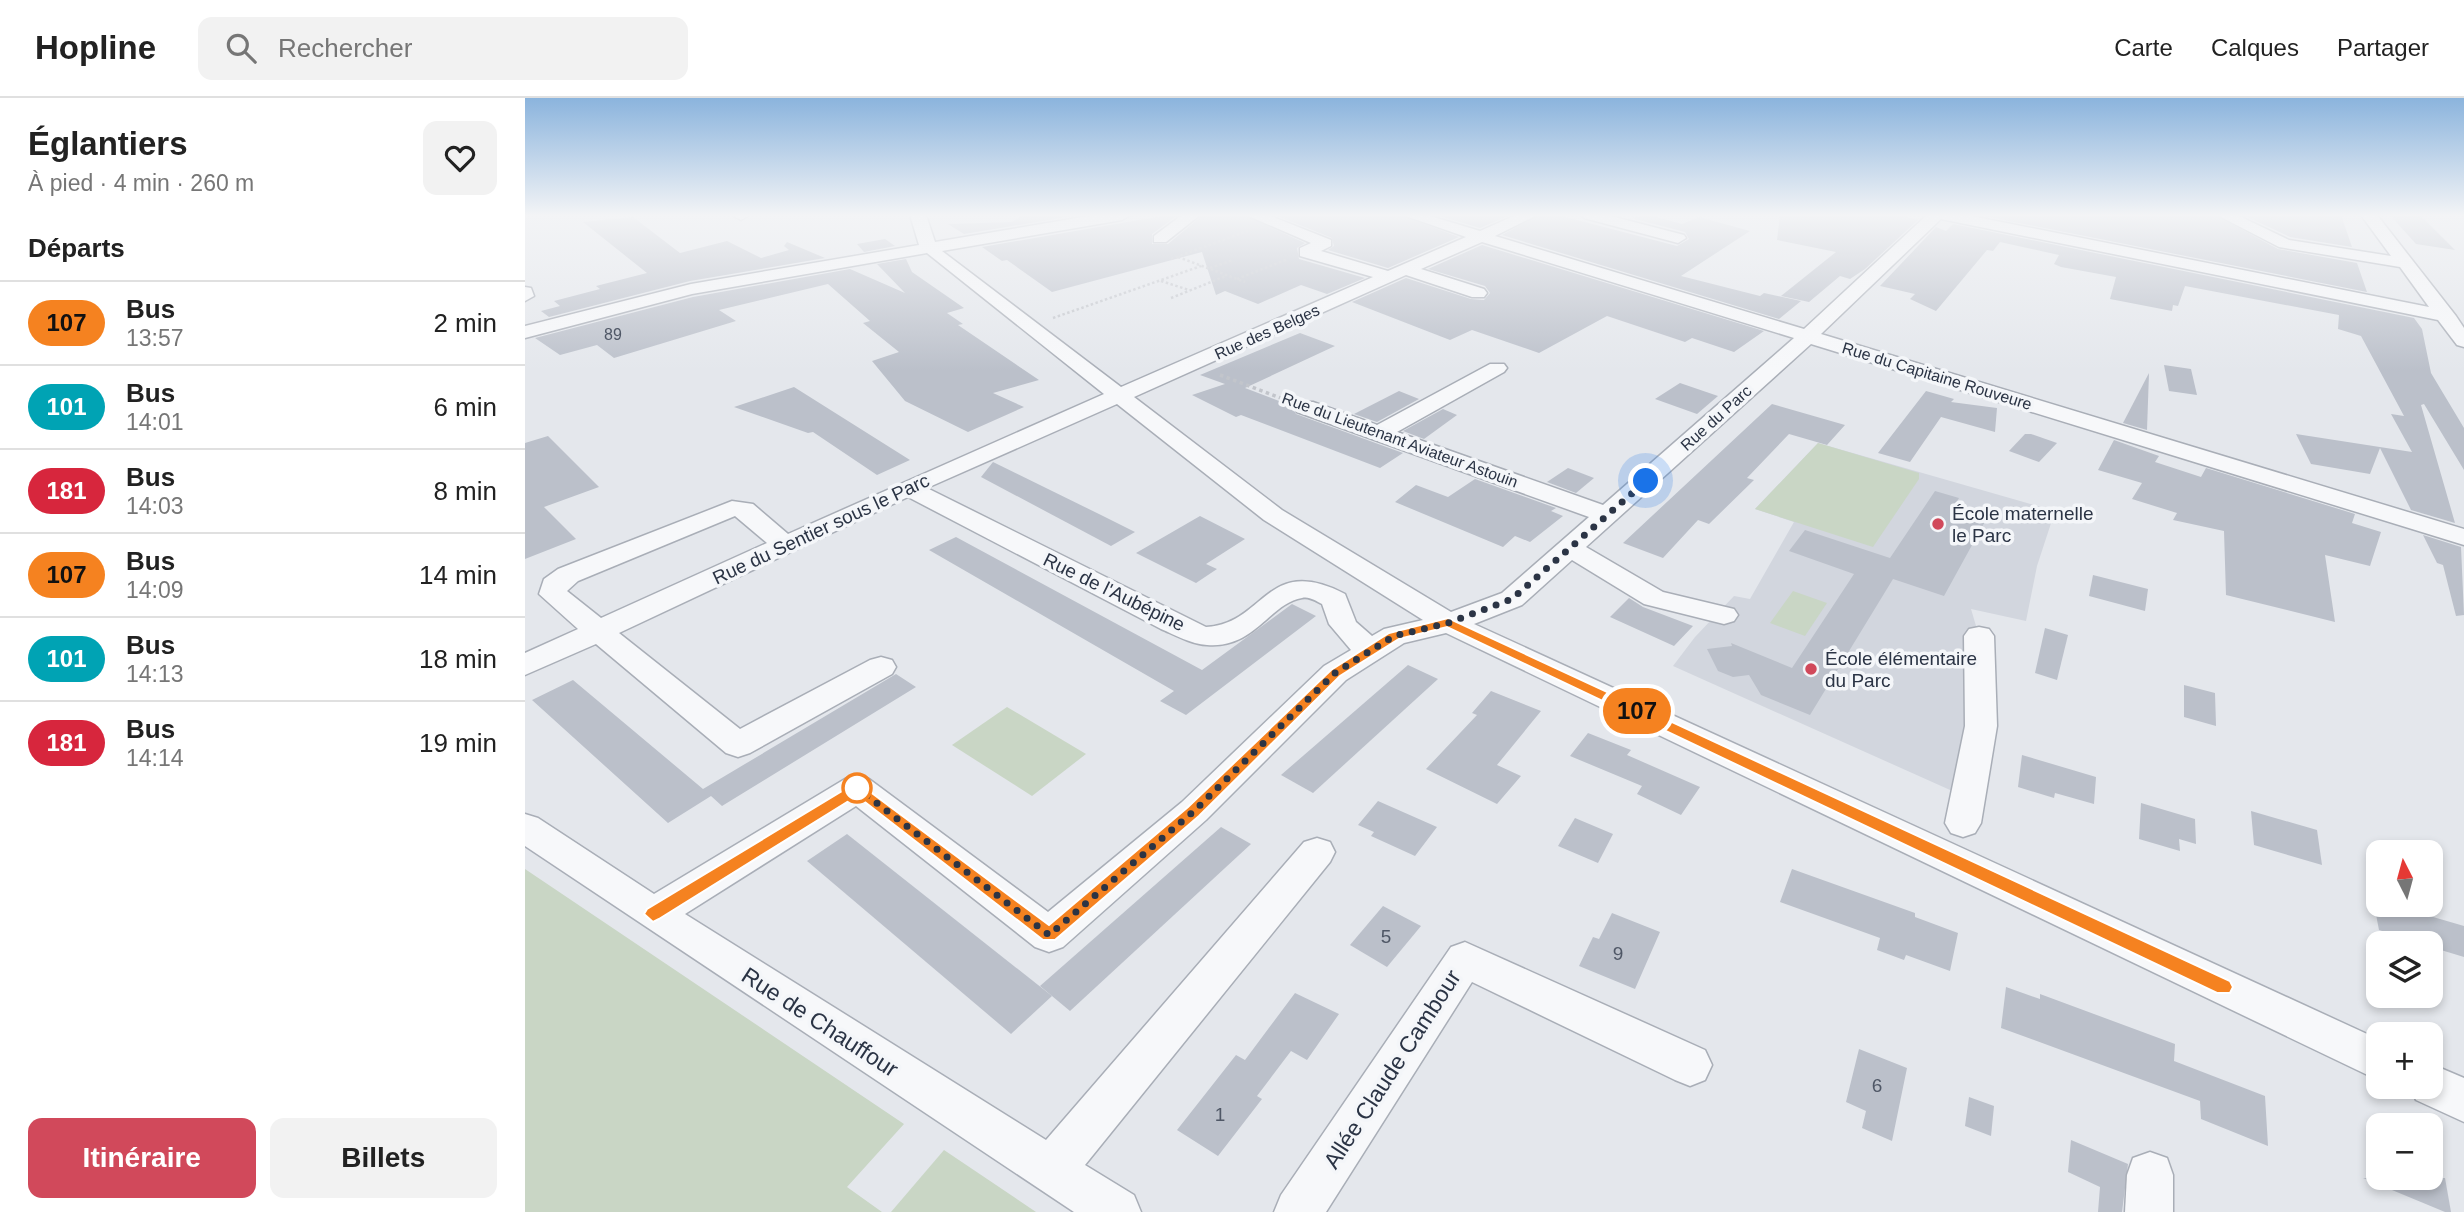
<!DOCTYPE html>
<html lang="fr">
<head>
<meta charset="utf-8">
<style>
  :root { --surface:#fff; --page:#f2f2f2; --text:#222; --muted:#767676; --line:#e0e0e0; --accent:#d1495b }
  body { margin:0; font-family:Helvetica,sans-serif; background:var(--page); color:var(--text); height:100vh; display:flex; flex-direction:column; font-size:26px; white-space:nowrap }
  * { box-sizing:border-box; margin:0 }
  p { font-size:23px; color:var(--muted) }
  .icon { flex:none; width:38px; height:38px; fill:none; stroke:currentColor; stroke-width:2; stroke-linecap:round; stroke-linejoin:round }
  .map { position:relative; flex:1; overflow:hidden }
  .panel { display:flex; flex-direction:column; background:var(--surface); width:525px }
  .panel>* { flex:none }
  .badge { padding:0 14px; border-radius:23px; font-size:24px; line-height:46px }
  .needle { width:46px; rotate:354deg }
  .tools { position:absolute; left:1841px; top:742px; display:grid; gap:14px }
  .tools a { display:grid; place-items:center; width:77px; height:77px; border-radius:14px; background:var(--surface); box-shadow:0 4px 10px #0003; font-size:35px }
  .you { position:absolute; width:35px; height:35px; margin:-18px; border:5px solid #fff; border-radius:50%; background:#1a73e8; box-shadow:0 0 0 10px #1a73e833 }
  .map>.badge { position:absolute; translate:-50% -50%; box-shadow:0 0 0 4px #fff }
  h2 { padding:0 28px; font-size:26px; line-height:63px }
  .round { display:grid; place-items:center; flex:none; width:74px; height:74px; border-radius:14px; background:var(--page) }
  .summary { display:flex; align-items:center; justify-content:space-between; height:119px; padding:0 28px }
  h1 { font-size:33px; font-weight:800; line-height:52px }
  .cta { display:flex; gap:14px; margin-top:auto; padding:14px 28px }
  .cta a { flex:1; height:80px; border-radius:14px; background:var(--accent); color:#fff; font-size:28px; font-weight:800; line-height:80px; text-align:center }
  .cta a+a { background:var(--page); color:var(--text) }
  ul { padding:0; list-style:none }
  li { display:flex; align-items:center; gap:21px; height:84px; padding:0 28px; border-top:2px solid var(--line) }
  li div { flex:1 }
  li b { display:block; font-size:26px }
  li em { font-style:normal }
  li .badge { min-width:77px; font-weight:700; text-align:center }
  header { display:flex; align-items:center; gap:42px; box-sizing:border-box; height:98px; padding:0 35px; background:var(--surface); border-bottom:2px solid var(--line) }
  header strong { font-size:33px }
  nav { display:flex; gap:38px; margin-inline-start:auto; font-size:24px }
  .search { width:490px; height:63px; background:var(--page); display:flex; align-items:center; gap:18px; box-sizing:border-box; padding:0 24px; border-radius:14px; color:var(--muted); font-size:26px }
  main { display:flex; flex:1; min-height:0 }
  .map>svg:first-child { display:block }
  .built { fill:#d2d6de }
  .green { fill:#c9d6c5 }
  .building { fill:#bbc0ca }
  .lines { fill:none; stroke-linecap:round; stroke-linejoin:round }
  .minor-casing { stroke:#a9aeb7; stroke-width:3 }
  .path-far1 { stroke:#c2c5cb; stroke-width:2.5; stroke-dasharray:2.5 2.5; stroke-linecap:butt }
  .path { stroke:#c2c5cb; stroke-width:3.5; stroke-dasharray:3.5 3.5; stroke-linecap:butt }
  .minor { fill:#f7f8fa; fill-rule:evenodd }
  .line { fill:#f58220; stroke:#fff; stroke-width:2 }
  .walk { stroke:#2b3445; stroke-width:7; stroke-dasharray:0 12.6 }
  .poi-dot { fill:#d1495b; stroke:#f4f6f9; stroke-width:2.5 }
  .stop-dot { fill:#fff; stroke:#f58220; stroke-width:3.5 }
  .labels { text-anchor:middle; dominant-baseline:central; stroke-width:7; stroke-linejoin:round; paint-order:stroke }
  .far-street-label { font-size:16px; fill:#2b3445; stroke:#f4f6f9 }
  .number-label { font-size:16px; fill:#4f5766 }
  .poi-label { font-size:19px; fill:#2b3445; stroke:#f4f6f9; text-anchor:start }
  .street-label { font-size:19px; fill:#2b3445; stroke:#f4f6f9 }
  .near-number-label { font-size:19px; fill:#4f5766 }
  .near-street-label { font-size:23px; fill:#2b3445; stroke:#f4f6f9 }
</style>
</head>
<body>
<header>
<strong>Hopline</strong>
<div class="search"><svg class="icon" aria-label="search" viewBox="0 0 24 24"><circle cx="10" cy="10" r="6"/><path d="M15 15l6 6"/></svg>Rechercher</div>
<nav><a>Carte</a><a>Calques</a><a>Partager</a></nav>
</header>
<main>
<section class="panel">
<div class="summary"><div><h1>Églantiers</h1><p>À pied · 4 min · 260 m</p></div><a class="round"><svg class="icon" aria-label="heart" viewBox="0 0 24 24"><path d="M12 20l-8-8c-3-5 5-10 8-4 3-6 11-1 8 4z"/></svg></a></div>
<h2>Départs</h2>
<ul>
<li><span class="badge" style="background:#f58220;color:#111">107</span><div><b>Bus</b><p>13:57</p></div><em>2 min</em></li>
<li><span class="badge" style="background:#00a3b4;color:#fff">101</span><div><b>Bus</b><p>14:01</p></div><em>6 min</em></li>
<li><span class="badge" style="background:#d7263d;color:#fff">181</span><div><b>Bus</b><p>14:03</p></div><em>8 min</em></li>
<li><span class="badge" style="background:#f58220;color:#111">107</span><div><b>Bus</b><p>14:09</p></div><em>14 min</em></li>
<li><span class="badge" style="background:#00a3b4;color:#fff">101</span><div><b>Bus</b><p>14:13</p></div><em>18 min</em></li>
<li><span class="badge" style="background:#d7263d;color:#fff">181</span><div><b>Bus</b><p>14:14</p></div><em>19 min</em></li>
</ul>
<div class="cta"><a>Itinéraire</a><a>Billets</a></div>
</section>
<div class="map">
<svg width="1939" height="1114" viewBox="0 0 1939 1114">
  <rect width="100%" height="100%" fill="#e4e7ec"/>
  <path class="built" d="M1293,345L1530,413L1512,468L1501,523L1446,511L1454,538L1443,700L1148,568L1170,539L1209,498L1225,501L1269,424L1230,411Z"/>
  <g class="green">
    <path d="M1293,345L1394,375V381L1348,449L1230,411Z"/>
    <path d="M1268,493L1302,505L1280,538L1245,525Z"/>
    <path d="M482,609L561,656L507,698L427,647Z"/>
    <path d="M0,771L379,1026L322,1089L357,1114H0Z"/>
    <path d="M419,1052L511,1114H366Z"/>
  </g>
  <g class="building">
    <path d="M498,117H554L439,136L423,126L487,124Z"/>
    <path d="M643,117H653L627,136V146H643L678,117H719L780,145L772,150L774,161L840,180L802,196L776,187L733,206L700,193L691,197L677,154L527,194L482,162L477,163L457,149Z"/>
    <path d="M750,117H875L934,139L863,170L803,152L809,148L807,140Z"/>
    <path d="M911,117H985L955,130Z"/>
    <path d="M1014,117H1033L1152,148L1164,141L1160,134L1106,120L1124,117L1157,126L1174,119L1225,133L1156,178L1235,198L1239,195L1276,203L1254,221L977,137Z"/>
    <path d="M1255,117H1376L1393,122L1340,171L1325,181L1315,178L1284,204L1256,198L1311,154L1252,142Z"/>
    <path d="M1454,117H1690L1753,151L1832,165L1842,194Z"/>
    <path d="M1718,117H1816L1827,149L1765,139Z"/>
    <path d="M1865,117H1895L1930,152L1891,146Z"/>
    <path d="M108,119L155,155L202,143L236,160L264,152L259,148L262,144L300,160L165,183L24,219L16,213L35,208L29,203L75,191L71,188L122,175L58,124Z"/>
    <path d="M1428,126L1889,220L1897,231L1906,275L1939,330V372L1899,306L1896,307L1930,425L1886,412L1855,350L1845,376L1786,366L1771,336L1887,354L1866,316L1879,318L1836,238L1813,231L1814,217L1660,188L1653,208L1648,207L1647,213L1585,201L1591,179L1536,169L1529,166L1534,157L1475,144L1468,153L1462,152L1411,213L1385,201L1390,196L1355,188L1411,129L1421,133Z"/>
    <path d="M360,141L370,148L339,154L332,146Z"/>
    <path d="M957,147L1239,233L1209,254L1167,240L1160,244L1082,218L1014,255L947,232L925,242L827,204L881,180L946,201L959,202L965,195L960,188L903,171Z"/>
    <path d="M381,161L387,174L439,210L422,215L438,226L433,227L514,282L468,295L499,309L443,334L380,303L347,263L374,254L338,225L345,223L303,186L194,212L211,223L89,260L72,247L35,257L10,240L168,199L325,171L380,195L352,166Z"/>
    <path d="M775,235L810,248L720,290L767,308L771,316L878,355L855,370L716,317L711,319L667,297L700,286L675,277Z"/>
    <path d="M1639,267L1666,271L1672,297L1644,293Z"/>
    <path d="M1624,275L1622,332L1598,325Z"/>
    <path d="M1155,285L1193,298L1172,316L1130,301Z"/>
    <path d="M269,289L385,362L352,377L288,334L283,335L209,309Z"/>
    <path d="M874,293L894,301L852,324L829,316Z"/>
    <path d="M1401,293L1429,301L1426,304L1472,310L1470,334L1416,319L1385,364L1353,355Z"/>
    <path d="M1247,306L1320,327L1302,347L1264,336L1222,380L1229,382L1184,426L1173,422L1138,460L1098,445Z"/>
    <path d="M918,311L932,317L899,341L878,333Z"/>
    <path d="M1500,336H1506L1532,345L1514,364L1484,353Z"/>
    <path d="M23,338L74,389L19,409L51,441L0,461V345Z"/>
    <path d="M1589,342L1634,358L1630,364L1676,379L1681,370L1830,416L1827,425L1856,434L1845,468L1800,457L1810,524L1701,497L1699,433L1648,422L1652,415L1607,401L1617,385L1573,372Z"/>
    <path d="M468,364L576,417L610,434L586,448L456,379Z"/>
    <path d="M1043,370L1069,380L1051,395L1022,384Z"/>
    <path d="M950,381L1031,410L1026,413L1038,418L1005,444L990,438L978,449L870,404L891,387L923,399Z"/>
    <path d="M1410,393L1434,400L1429,408L1463,418L1419,498L1368,481L1285,617L1236,597L1224,577L1208,579L1193,573L1182,551L1207,548L1206,545L1267,570L1329,476L1264,453L1280,432L1365,460Z"/>
    <path d="M675,418L720,441L681,466L692,471L671,485L611,455Z"/>
    <path d="M1898,437L1936,449L1939,517L1931,518L1918,467L1912,465Z"/>
    <path d="M431,439L677,572L767,506L791,518L661,617L635,603L649,593L404,452Z"/>
    <path d="M1568,477L1623,491L1620,513L1564,498Z"/>
    <path d="M1104,500L1118,509L1168,528L1149,548L1085,519Z"/>
    <path d="M1520,530L1543,537L1532,582L1510,575Z"/>
    <path d="M883,567L913,581L788,695L756,677Z"/>
    <path d="M371,576L391,589L197,708L186,698L143,725L7,602L48,582L178,691Z"/>
    <path d="M1659,587L1690,595L1691,628L1659,619Z"/>
    <path d="M966,593L1016,613L972,667L996,678L972,706L901,671L952,617L947,615Z"/>
    <path d="M1063,635L1106,652L1102,657L1175,689L1156,717L1112,696L1117,688L1045,658Z"/>
    <path d="M1497,657L1571,679L1569,706L1530,695L1529,700L1493,689Z"/>
    <path d="M853,703L912,729L890,758L846,738L849,734L833,727Z"/>
    <path d="M1616,705L1670,721L1671,746L1654,741L1655,753L1614,741Z"/>
    <path d="M1726,713L1792,732L1797,767L1729,747Z"/>
    <path d="M1050,720L1088,736L1073,765L1033,748Z"/>
    <path d="M696,729L726,746L545,913L515,888Z"/>
    <path d="M322,736L527,898L486,936L282,763Z"/>
    <path d="M1267,771L1390,815V819L1433,835L1425,873L1381,857L1379,862L1352,852L1355,840L1255,804Z"/>
    <path d="M1848,801L1853,802V807H1867L1939,828V859L1906,849V845H1895L1854,832Z"/>
    <path d="M858,808L896,828L862,869L825,847Z"/>
    <path d="M1087,815L1135,834L1110,891L1054,868L1068,839L1074,841Z"/>
    <path d="M1481,889L1515,901V896L1650,946L1649,963L1740,998L1743,1048L1676,1021L1675,1003L1476,930Z"/>
    <path d="M770,895L814,916L782,962L766,953L732,998L737,1001L693,1058L652,1032L711,957L720,962Z"/>
    <path d="M1334,951L1382,970L1367,1043L1337,1030L1341,1013L1321,1004Z"/>
    <path d="M1444,999L1469,1008L1466,1038L1440,1028Z"/>
    <path d="M1546,1042L1603,1066L1597,1114H1573L1575,1089L1543,1074Z"/>
    <path d="M1838,1080H1920L1926,1114H1920Z"/>
  </g>
  <g class="lines">
    <g class="minor-casing">
      <g id="minor">
        <path d="M207,117H224L216,122Z"/>
        <path d="M385,117H401L410,144L570,117H605L597,122L417,153L596,289L848,179L775,158V150L786,145L721,117H743L806,142V148L796,153L863,173L941,139L878,117H902L955,133L991,117H1012L970,138L1279,231L1402,117H1441L1904,209L1875,169L1754,149L1692,117H1712L1764,142L1866,158L1836,117H1852L1931,218L1939,230V249L1932,247L1913,222L1416,121L1296,236L1939,431V447L1286,246L1061,449L1138,494L1209,511L1213,517L1209,523L1199,526L1119,506L1047,462L997,507L949,526L1853,941V982L921,535L879,545L821,582L681,722L538,849L524,854L510,849L331,708L160,816L521,1042L779,744L792,740L805,744L810,754L805,764L560,1067L609,1097L616,1114H549L0,748V716L13,720L129,796L320,681L332,677L344,681L523,814L657,704L799,568L826,552L804,526L797,506C791,503 784,498 777,500C745,505 730,551 682,547C666,546 650,537 636,531L383,399L94,535L215,631L345,562L356,559L367,562L371,569L367,576L225,655L213,659L201,655L71,546L0,577V555L53,531L14,496L19,481L33,471L207,403L228,406L263,436L579,296L402,155L167,196L0,240V228L166,186L394,147ZM957,144L1269,240L1078,407L872,334L979,274L982,270L979,266H965L852,327L788,304H772L769,309L772,314L1064,419L977,495L926,514L757,412L609,299L881,177L947,199H959L962,195L959,191L896,171ZM592,306L739,422L898,522L859,531L847,538L831,524L820,496C741,455 740,526 681,529L402,390ZM210,418L242,445L76,520L42,493L53,483Z"/>
        <path d="M657,117H675L641,144H629V138Z"/>
        <path d="M1056,117H1082L1159,137L1161,140L1153,145L1059,120Z"/>
        <path d="M0,189L6,190L9,198L0,203Z"/>
        <path d="M1454,529L1464,531L1469,538L1472,628L1456,725L1450,735L1438,739L1426,735L1420,725L1440,628L1439,538L1444,531Z"/>
        <path d="M940,844L1180,952L1187,967L1180,982L1165,988L1150,982L947,884L801,1114H749L756,1097L926,849Z"/>
        <path d="M1906,966L1939,980V1024L1891,1002L1885,989H1906Z"/>
        <path d="M1625,1054L1642,1060L1648,1077V1114H1600L1602,1077L1608,1060Z"/>
      </g>
    </g>
    <g class="path-far1">
      <path d="M653,159L720,184"/>
      <path d="M646,161L723,133"/>
      <path d="M685,170L708,162"/>
      <path d="M712,181L763,161"/>
      <path d="M636,183L664,192"/>
      <path d="M646,200L701,178"/>
      <path d="M528,220L676,168"/>
    </g>
    <path class="path" d="M695,277L758,301"/>
    <use href="#minor" class="minor"/>
  </g>
  <linearGradient id="sky" x2="0" y2="1"><stop stop-color="#8bb4dd"/><stop offset="0.43" stop-color="#f3f4f6"/><stop offset="1" stop-color="#f3f4f6" stop-opacity="0"/></linearGradient>
  <rect width="1939" height="273" fill="url(#sky)"/>
  <path class="line" d="M923,520L1705,883L1708,889L1705,895H1692L922,529L874,541L815,578L674,718L530,842H518L332,698L134,821L128,824L119,816L122,811L332,684L524,827L663,709L806,572L864,535Z"/>
  <g class="lines">
    <path class="walk" d="M332,690L524,837L669,713L810,575L869,538L923,525L987,501L1121,383"/>
  </g>
  <g class="poi-dot">
    <circle cx="1413" cy="426" r="7"/>
    <circle cx="1286" cy="571" r="7"/>
  </g>
  <circle class="stop-dot" cx="332" cy="690" r="14"/>
  <g class="labels">
    <g class="far-street-label">
      <text transform="translate(742 234) rotate(-24)">Rue des Belges</text>
      <text transform="translate(1412 278) rotate(17)">Rue du Capitaine Rouveure</text>
      <text transform="translate(1191 320) rotate(-42)">Rue du Parc</text>
      <text transform="translate(875 342) rotate(20)">Rue du Lieutenant Aviateur Astouin</text>
    </g>
    <g class="number-label">
      <text x="88" y="236">89</text>
    </g>
    <g class="poi-label">
      <text x="1427" y="415">École maternelle<tspan x="1427" dy="22">le Parc</tspan></text>
      <text x="1300" y="560">École élémentaire<tspan x="1300" dy="22">du Parc</tspan></text>
    </g>
    <g class="street-label">
      <text transform="translate(296 431) rotate(-25)">Rue du Sentier sous le Parc</text>
      <text transform="translate(589 494) rotate(26)">Rue de l'Aubépine</text>
    </g>
    <g class="near-number-label">
      <text x="861" y="838">5</text>
      <text x="1093" y="855">9</text>
      <text x="1352" y="987">6</text>
      <text x="695" y="1016">1</text>
    </g>
    <g class="near-street-label">
      <text transform="translate(295 924) rotate(33)">Rue de Chauffour</text>
      <text transform="translate(867 971) rotate(-57)">Allée Claude Cambour</text>
    </g>
  </g>
</svg>
<div class="tools">
<a><svg class="needle" viewBox="-14 -14 28 28"><path d="M0-13l5 13h-10z" fill="#e53935"/><path d="M0 13l5-13h-10z" fill="#767676"/></svg></a>
<a><svg class="icon" aria-label="layers" viewBox="0 0 24 24"><path d="M12 4l9 5-9 5-9-5zM3 14l9 5 9-5"/></svg></a>
<a>+</a>
<a>−</a>
</div>
<div class="you" style="left:1121px;top:383px"></div>
<b class="badge" style="left:1112px;top:613px;background:#f58220;color:#111">107</b>
</div>
</main>
</body>
</html>
